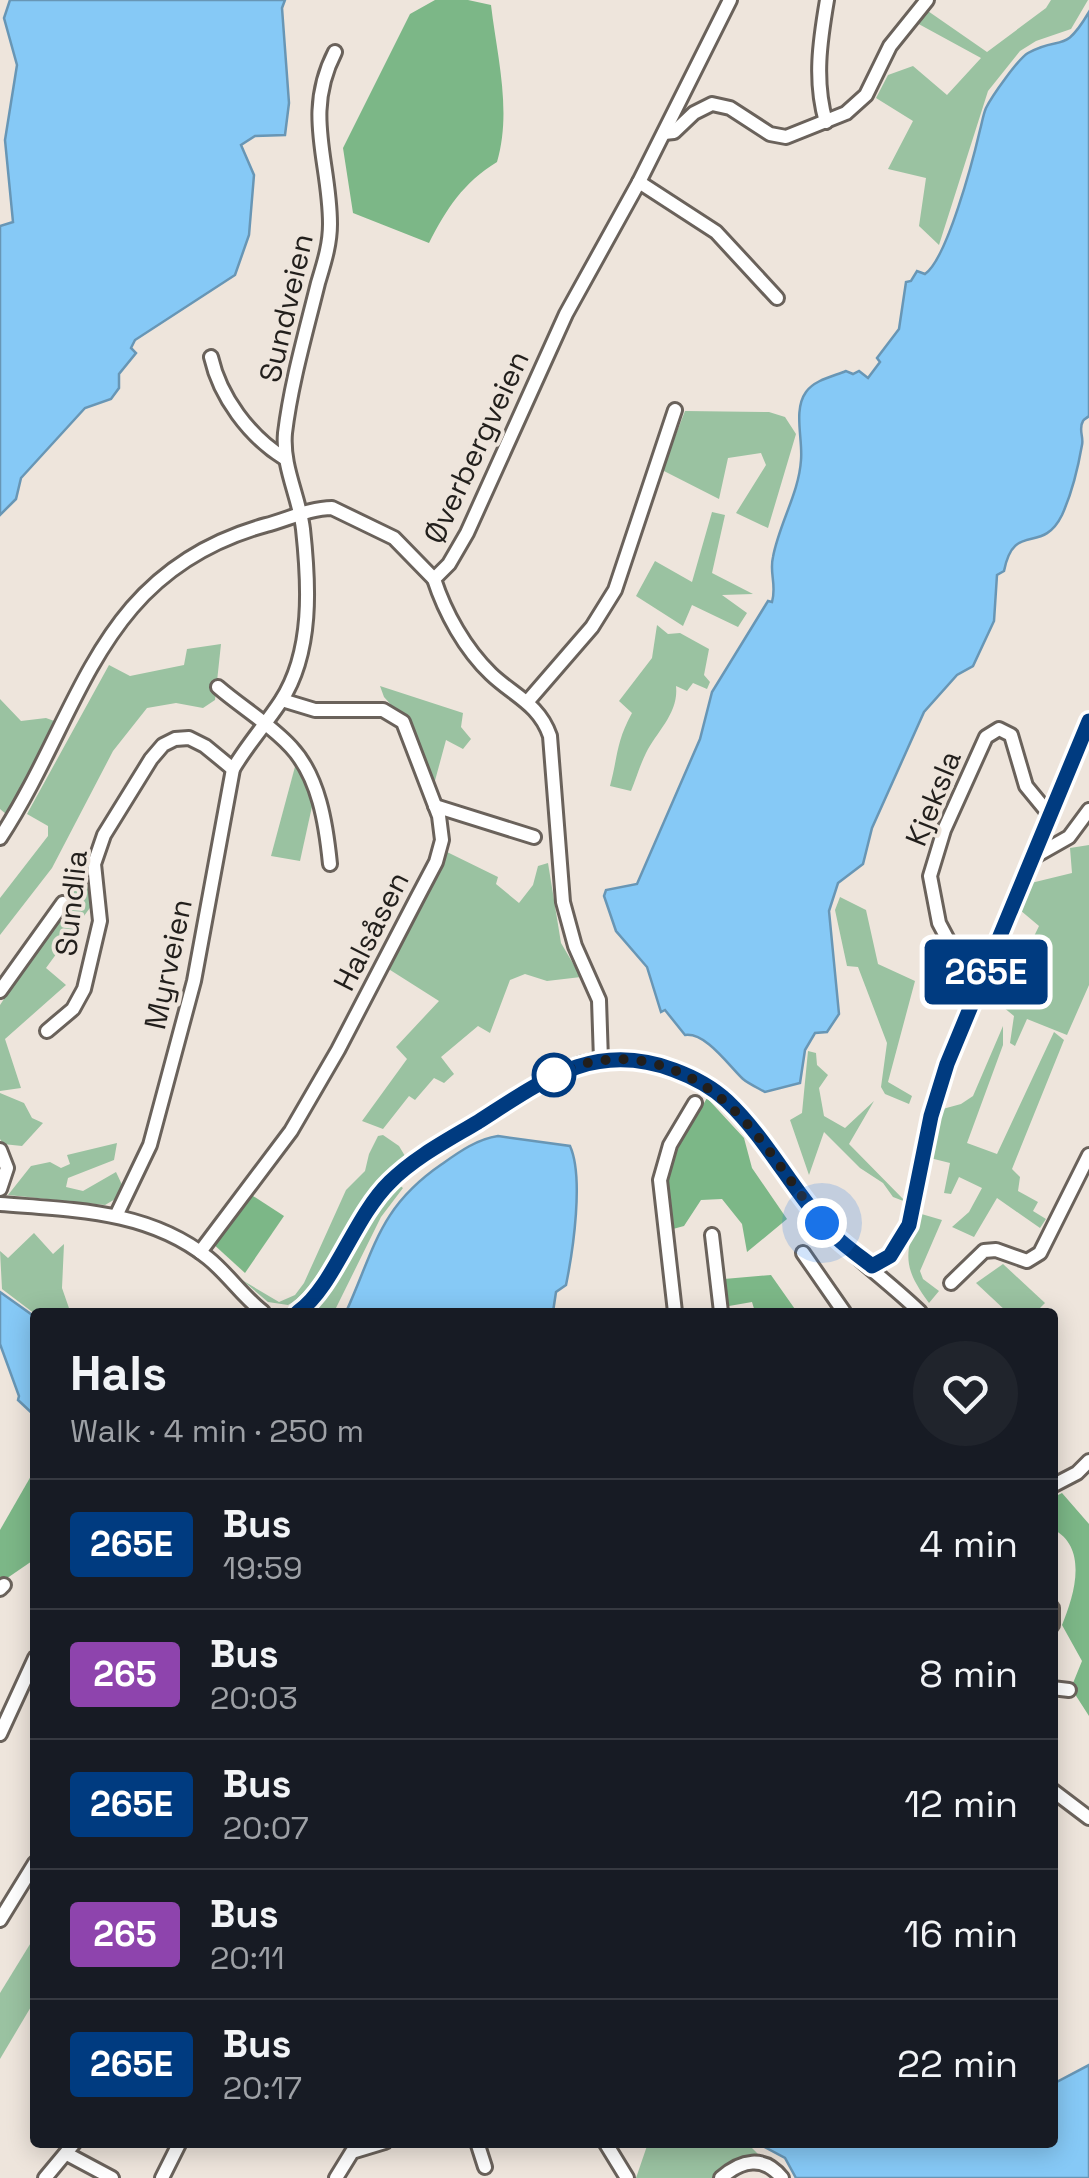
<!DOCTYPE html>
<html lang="en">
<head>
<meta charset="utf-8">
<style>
  :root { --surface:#171b24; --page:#20242c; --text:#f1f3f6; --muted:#9ea1a6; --line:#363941 }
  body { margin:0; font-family:"Space Grotesk",sans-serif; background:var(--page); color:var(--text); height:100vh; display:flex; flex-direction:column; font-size:38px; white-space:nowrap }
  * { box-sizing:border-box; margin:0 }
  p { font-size:32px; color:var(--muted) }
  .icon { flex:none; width:55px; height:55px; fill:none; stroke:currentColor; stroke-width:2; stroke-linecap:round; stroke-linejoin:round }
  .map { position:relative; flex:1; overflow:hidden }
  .details { position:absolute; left:30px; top:1308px; width:1028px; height:840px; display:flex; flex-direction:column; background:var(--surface); border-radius:10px; box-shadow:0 5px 25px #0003 }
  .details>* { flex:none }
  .badge { padding:0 20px; border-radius:8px; font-size:35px; line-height:65px }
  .you { position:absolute; width:50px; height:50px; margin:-25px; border:8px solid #fff; border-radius:50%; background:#1a73e8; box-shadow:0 0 0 15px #1a73e833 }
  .map>.badge { position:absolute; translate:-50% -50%; box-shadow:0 0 0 5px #fff }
  .round { display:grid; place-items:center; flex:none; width:105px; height:105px; border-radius:52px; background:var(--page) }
  .summary { display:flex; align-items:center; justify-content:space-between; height:170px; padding:0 40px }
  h1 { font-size:48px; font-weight:800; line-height:75px }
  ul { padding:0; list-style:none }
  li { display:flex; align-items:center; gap:30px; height:130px; padding:0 40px; border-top:2px solid var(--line) }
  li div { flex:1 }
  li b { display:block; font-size:38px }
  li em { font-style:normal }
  li .badge { min-width:110px; font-weight:700; text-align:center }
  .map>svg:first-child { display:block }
  .green { fill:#9ac2a1 }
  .forest { fill:#7cb787 }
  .water { fill:#86c9f6; stroke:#6896b5; stroke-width:2.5 }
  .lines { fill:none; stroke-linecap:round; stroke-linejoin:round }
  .minor-casing { stroke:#6a625b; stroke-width:18 }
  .minor { stroke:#fff; stroke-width:12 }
  .line-casing { stroke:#fff; stroke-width:22 }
  .line { stroke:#003b80; stroke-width:15 }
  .walk { stroke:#221f1c; stroke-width:10; stroke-dasharray:0 18 }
  .stop-dot { fill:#fff; stroke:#003b80; stroke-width:5 }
  .labels { text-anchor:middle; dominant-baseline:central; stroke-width:8; stroke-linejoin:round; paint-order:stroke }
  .street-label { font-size:30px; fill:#221f1c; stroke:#eee5dc }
</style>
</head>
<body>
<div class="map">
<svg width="1089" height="2178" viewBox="0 0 1089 2178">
  <rect width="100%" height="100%" fill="#eee5dc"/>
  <g class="green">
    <path d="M1051,0H1088L1071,29L1036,41L1020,51L988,91L939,245L919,226L926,178L888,169L913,121L876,98L888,75L913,66L947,95L981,58L915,22L925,9L987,52L1046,8Z"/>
    <path d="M685,411L769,412L785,417L796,434L768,528L736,513L766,465L761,453L728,458L719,499L662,470Z"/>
    <path d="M712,512L725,515L712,573L753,594L722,595L747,613L738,627L692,605L683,626L636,596L655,561L692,582Z"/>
    <path d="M657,625L668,634L680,633L709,649L704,675L710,682L707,689L693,683L687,691L676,686C679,713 657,731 646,753C640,765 636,779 631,791L610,786C618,756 616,742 632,713L619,701L652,658Z"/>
    <path d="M221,644L215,700L203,708L176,703L147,708L113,751L52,868L0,935V898L48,836V826L27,814L109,665L130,676L184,665L187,649Z"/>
    <path d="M380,686L463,713L461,727L471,739L463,749L446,740L433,788L404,719L384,697Z"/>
    <path d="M0,699L21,721L46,718L57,722L35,771L6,814L0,809Z"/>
    <path d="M296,763L313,802L300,861L271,856Z"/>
    <path d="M1089,845V985L1067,1035L1027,1019L1015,1046L1010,1043L1014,1016L1003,1007L985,1000L990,990L1005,996L1039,926L1020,910L1031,883L1072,873L1070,848Z"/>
    <path d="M447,852L498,877L496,884L519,903L533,885L538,866L548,863L561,943L581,977L547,981L525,974L510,980L490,1033L478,1026L441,1057L454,1074L444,1083L434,1078L415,1100L409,1096L383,1129L362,1121L407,1059L396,1047L439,1001L387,968Z"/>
    <path d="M90,855L86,869L92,905L46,968L66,985L5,1039L21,1088L0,1091V1005L55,922L77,863Z"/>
    <path d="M840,897L866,910L878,964L915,981L888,1082L912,1096L909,1104L885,1094L881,1087L887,1043L858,967L847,966L835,910Z"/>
    <path d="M1003,1026V1045L967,1143L997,1154L1054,1032L1064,1040L1012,1169L1020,1177L1018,1191L1038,1202L1033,1211L1046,1219L1040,1228L997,1198L974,1237L952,1227L969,1212L982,1188L959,1177L951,1194L944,1193L950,1163L930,1158L939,1110L961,1104L973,1096Z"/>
    <path d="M808,1051L816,1053L817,1065L828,1075L819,1088L824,1116L845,1128L874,1101L849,1144L906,1202L893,1197L883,1183L860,1168L824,1132L809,1175L790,1120L802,1113Z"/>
    <path d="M0,1093L24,1103L32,1118L43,1123L22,1146L3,1144L0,1139Z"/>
    <path d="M383,1135L399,1146L405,1156C388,1170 374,1184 361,1202C341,1230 316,1291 288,1305L268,1302L242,1280L279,1302L295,1295L304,1283L346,1190L365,1171L369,1154L378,1136Z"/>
    <path d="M117,1143L114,1160L68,1178L66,1187L83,1191L116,1172L124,1189L117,1198L105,1205L8,1195L31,1166L50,1162L61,1168L70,1164L67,1155Z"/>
    <path d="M399,1185L403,1188L381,1217L334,1312H310L372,1215Z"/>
    <path d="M918,1213L942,1220L920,1271L923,1279L939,1291L929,1303C902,1266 905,1256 918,1213Z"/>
    <path d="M34,1233L53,1254L64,1244L62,1288L70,1311L35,1314L2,1289L0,1251L8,1258Z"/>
    <path d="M1003,1264L1045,1303L1036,1312H1007L976,1283Z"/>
    <path d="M35,1936V2000L0,2059V1993Z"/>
    <path d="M648,2143H747L773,2169L756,2162L723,2178H636Z"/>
  </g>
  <g class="forest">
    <path d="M435,0H468L491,5C497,56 512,111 497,162C463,183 447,208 429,243L353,213L343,148L410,14Z"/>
    <path d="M707,1098L744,1138L752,1168L787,1219L747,1252L742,1224L722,1199L701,1200L684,1226L673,1229L668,1180L676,1151Z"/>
    <path d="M250,1194L284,1216L245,1273L211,1242Z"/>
    <path d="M771,1275L797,1312H755L752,1302L729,1306L724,1279Z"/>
    <path d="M35,1469V1559L0,1583V1530Z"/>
    <path d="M1062,1493L1089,1524V1716L1071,1688L1082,1661L1062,1625C1074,1596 1089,1548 1053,1529L1052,1498Z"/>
  </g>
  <g class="water">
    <path d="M10,0H285L282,8L289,103L285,135L255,136L241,145L254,175L249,235L235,275L135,340L131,348L136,353L119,374V388L111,399L85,408L21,478L16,499L0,515V226L13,222L5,140L17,65L4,18Z"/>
    <path d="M1089,12V416C1087,418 1084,419 1083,421C1078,429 1084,437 1082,445C1078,468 1072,493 1062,515C1042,556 1014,520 1004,571L997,575L994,621L973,666L957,675L924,712L872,828L863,864L838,883L829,911L839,1014L827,1032L815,1033L805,1050L800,1083L765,1092C758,1088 749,1084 743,1079C729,1066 706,1032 685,1035L665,1010L661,1012L647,967L616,931L604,896L606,890L637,884L700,739L712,692L768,601L772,602C777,585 769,573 773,557C779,524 799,493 801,460C803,439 793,410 806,392C814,380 834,376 846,371L853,374L859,371L868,378L880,362L877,358L899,329L906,282L911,281L917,271L925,274C947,259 973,160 980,130C982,123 983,115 986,108C992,96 1018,59 1028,53C1062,34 1063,56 1089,12Z"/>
    <path d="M498,1136L570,1146C584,1177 573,1251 566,1285L556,1292L553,1312H346C375,1248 379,1207 442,1164C459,1152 477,1139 498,1136Z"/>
    <path d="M0,1292L35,1317V1416L18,1400L19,1396L0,1344Z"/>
    <path d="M1089,2065V2178H796L785,2158L757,2143L1052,2142L1053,2084Z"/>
  </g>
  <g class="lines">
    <g class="minor-casing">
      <g id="minor">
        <path d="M826,122C814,81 820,41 827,0"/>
        <path d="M664,133L674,132L694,113L712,104L730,108L770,134L786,137L846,113L866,95L890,46L927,0"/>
        <path d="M639,182L716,232L777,298"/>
        <path d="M211,357C220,397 249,436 284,458"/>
        <path d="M218,687C241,707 270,724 291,747C319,777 326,824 330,864"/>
        <path d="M528,701L592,627L615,590L675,410"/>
        <path d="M435,806L534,837"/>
        <path d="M0,838C83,711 96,572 266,525C286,520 310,508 332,508L394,538L434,579"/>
        <path d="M1032,858L1069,837L1089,810"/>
        <path d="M980,985L964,970L939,923L930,876L944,830L986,737L999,729L1011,735L1026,786L1049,814"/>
        <path d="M0,991L63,903"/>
        <path d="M47,1031L73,1009L84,989L100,921L94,864L104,835L151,759L163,745L175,739L189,738L205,746L233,769"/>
        <path d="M601,1060L599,1000L575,946L563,902L550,736C539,704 514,696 491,674C465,649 445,613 434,579L449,564L467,533L566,314L639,182L730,0"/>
        <path d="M0,1150L7,1168L0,1189"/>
        <path d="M0,1204C73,1210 148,1210 208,1258C228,1274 243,1297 263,1312"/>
        <path d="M116,1216L150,1145L194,981L233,769C247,745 266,724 281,701C313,652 309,584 303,529C299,496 282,467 285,433C291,383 306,332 318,283C324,263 330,245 330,224C330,161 303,114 335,52"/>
        <path d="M712,1235L721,1312"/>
        <path d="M200,1252L291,1131L338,1050L416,900L436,862L442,840L439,816L403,722L383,710H315L282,700"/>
        <path d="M803,1253L844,1312"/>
        <path d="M872,1267L889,1256L909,1225L931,1116L947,1064L1089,721"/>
        <path d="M951,1283L984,1251L996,1250L1027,1261L1040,1253L1089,1155"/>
        <path d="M298,1312C335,1286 355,1214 395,1177C419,1155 449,1139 477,1122C507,1103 536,1081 569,1068C617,1048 680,1063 720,1095C764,1130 787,1184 824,1225C853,1257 889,1282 920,1312"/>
        <path d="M675,1312L660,1180L670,1145L695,1103"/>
        <path d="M1052,1486L1077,1473L1089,1461"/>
        <path d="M0,1589L4,1585"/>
        <path d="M1052,1608V1625"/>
        <path d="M1052,1688L1069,1690"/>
        <path d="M0,1734L35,1658"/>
        <path d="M1052,1790L1089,1818"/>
        <path d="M0,1920L35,1863"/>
        <path d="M477,2142L485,2167"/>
        <path d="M605,2142L627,2178"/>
        <path d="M67,2154L112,2178"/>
        <path d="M45,2178L75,2142"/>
        <path d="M162,2178L180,2142"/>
        <path d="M336,2178L352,2152L385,2142"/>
        <path d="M721,2178C741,2160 764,2155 782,2178"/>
      </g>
    </g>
    <use href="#minor" class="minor"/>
  </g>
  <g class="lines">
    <g class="line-casing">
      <path id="line" d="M298,1312C333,1288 354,1217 390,1182C415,1157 448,1140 478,1122C542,1081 594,1040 674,1070C693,1077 712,1087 727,1101C764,1136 788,1182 821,1221C835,1239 854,1252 872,1266L890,1256L909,1225L931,1116L947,1064L1089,721"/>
    </g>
    <use href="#line" class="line"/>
    <path class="walk" d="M554,1075C584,1060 619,1055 652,1063C737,1084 772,1160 822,1223"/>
  </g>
  <circle class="stop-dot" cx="554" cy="1075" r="20"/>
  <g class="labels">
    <g class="street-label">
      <text transform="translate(286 308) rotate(-77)">Sundveien</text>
      <text transform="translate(476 447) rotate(-65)">Øverbergveien</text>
      <text transform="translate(933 798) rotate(-68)">Kjeksla</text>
      <text transform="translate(71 903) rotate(-84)">Sundlia</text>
      <text transform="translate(371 931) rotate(-63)">Halsåsen</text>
      <text transform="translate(168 964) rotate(-78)">Myrveien</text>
    </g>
  </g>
</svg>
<div class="you" style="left:822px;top:1223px"></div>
<b class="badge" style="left:986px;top:972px;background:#003b80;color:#fff">265E</b>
<section class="details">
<div class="summary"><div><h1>Hals</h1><p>Walk · 4 min · 250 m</p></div><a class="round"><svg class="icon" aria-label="heart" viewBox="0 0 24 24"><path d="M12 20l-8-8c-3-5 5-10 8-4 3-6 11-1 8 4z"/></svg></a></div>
<ul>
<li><span class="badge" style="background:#003b80;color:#fff">265E</span><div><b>Bus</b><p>19:59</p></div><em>4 min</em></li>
<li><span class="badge" style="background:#8e44ad;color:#fff">265</span><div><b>Bus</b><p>20:03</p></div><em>8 min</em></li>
<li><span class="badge" style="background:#003b80;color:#fff">265E</span><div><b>Bus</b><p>20:07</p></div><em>12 min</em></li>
<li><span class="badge" style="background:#8e44ad;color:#fff">265</span><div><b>Bus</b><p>20:11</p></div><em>16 min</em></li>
<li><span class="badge" style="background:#003b80;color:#fff">265E</span><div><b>Bus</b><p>20:17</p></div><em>22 min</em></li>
</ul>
</section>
</div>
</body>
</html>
